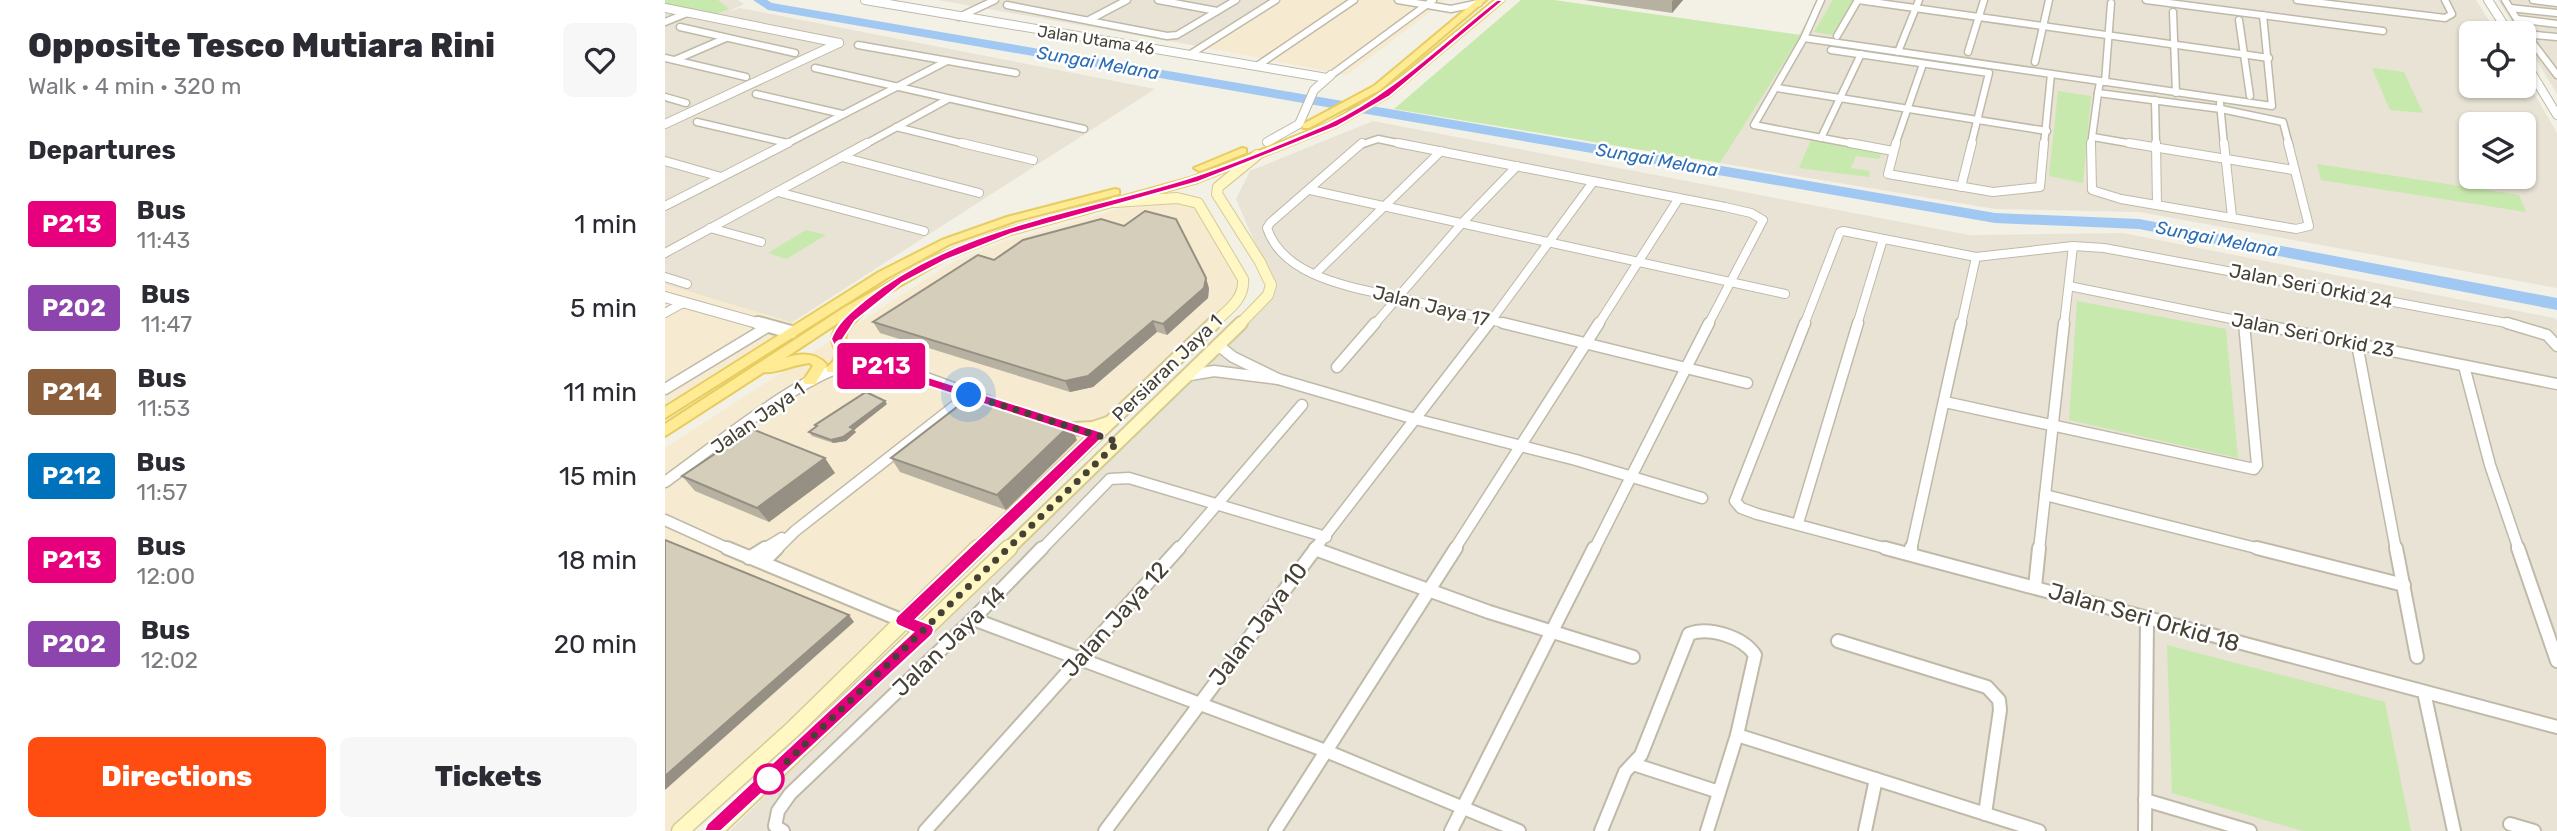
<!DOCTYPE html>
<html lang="en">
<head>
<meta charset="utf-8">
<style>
  :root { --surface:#fff; --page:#f7f7f7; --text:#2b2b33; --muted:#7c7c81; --accent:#ff4d11 }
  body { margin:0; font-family:Rubik,sans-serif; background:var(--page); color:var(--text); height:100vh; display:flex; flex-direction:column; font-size:26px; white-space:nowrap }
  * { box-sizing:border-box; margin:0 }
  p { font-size:23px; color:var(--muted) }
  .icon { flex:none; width:38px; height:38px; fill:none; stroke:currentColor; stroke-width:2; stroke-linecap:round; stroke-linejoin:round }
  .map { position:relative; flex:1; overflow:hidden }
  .side { display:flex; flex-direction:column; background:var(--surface); width:665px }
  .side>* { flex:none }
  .badge { padding:0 14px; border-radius:5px; font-size:24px; line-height:46px }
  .controls { position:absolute; left:1794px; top:21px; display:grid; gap:14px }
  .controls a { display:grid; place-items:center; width:77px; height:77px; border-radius:10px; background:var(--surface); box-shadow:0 2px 5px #0004; font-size:35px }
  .you { position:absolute; width:35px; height:35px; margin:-18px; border:5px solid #fff; border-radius:50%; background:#1a73e8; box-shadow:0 0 0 10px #1a73e833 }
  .map>.badge { position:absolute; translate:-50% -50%; box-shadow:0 0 0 4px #fff }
  h2 { padding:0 28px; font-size:26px; line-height:63px }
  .round { display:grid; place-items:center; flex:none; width:74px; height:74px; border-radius:10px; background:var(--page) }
  .head { display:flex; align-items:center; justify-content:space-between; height:119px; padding:0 28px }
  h1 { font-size:33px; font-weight:800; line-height:52px }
  .action { display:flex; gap:14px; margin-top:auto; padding:14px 28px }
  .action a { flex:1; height:80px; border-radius:10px; background:var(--accent); color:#fff; font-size:28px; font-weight:800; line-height:80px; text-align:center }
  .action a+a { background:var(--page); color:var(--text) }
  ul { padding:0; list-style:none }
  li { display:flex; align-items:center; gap:21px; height:84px; padding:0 28px }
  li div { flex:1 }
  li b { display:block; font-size:26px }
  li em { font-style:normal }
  li .badge { min-width:77px; font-weight:700; text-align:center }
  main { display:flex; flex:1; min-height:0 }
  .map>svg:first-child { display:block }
  .residential { fill:#e8e3d4; fill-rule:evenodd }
  .commercial { fill:#f6ead0 }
  .green { fill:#c8e9ad }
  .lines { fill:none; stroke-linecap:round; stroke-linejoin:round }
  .river { fill:#a0c8f2; fill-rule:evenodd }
  .minor-far3-casing { stroke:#bfbaa8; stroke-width:9 }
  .minor-far2-casing { stroke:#bfbaa8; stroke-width:10 }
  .minor-far1-casing { stroke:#bfbaa8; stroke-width:13 }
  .minor-casing { stroke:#bfbaa8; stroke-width:16 }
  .tertiary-far2-casing { stroke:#bfbaa8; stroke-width:10 }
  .tertiary-far1-casing { stroke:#bfbaa8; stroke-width:12 }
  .tertiary-casing { stroke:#bfbaa8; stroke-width:16 }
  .secondary-far2-casing { stroke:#d5ca94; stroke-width:12 }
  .secondary-far1-casing { stroke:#d5ca94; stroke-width:16 }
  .secondary-casing { stroke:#d5ca94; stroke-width:19 }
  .primary-casing { stroke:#e7cc60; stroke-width:4 }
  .minor-far3 { stroke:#fff; stroke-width:6 }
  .minor-far2 { stroke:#fff; stroke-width:8 }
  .minor-far1 { stroke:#fff; stroke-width:10 }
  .minor { stroke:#fff; stroke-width:12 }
  .tertiary-far2 { stroke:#fff; stroke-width:8 }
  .tertiary-far1 { stroke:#fff; stroke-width:10 }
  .tertiary { stroke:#fff; stroke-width:12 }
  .secondary-far2 { stroke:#fff7c4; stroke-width:10 }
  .secondary-far1 { stroke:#fff7c4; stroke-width:12 }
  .secondary { stroke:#fff7c4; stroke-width:16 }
  .primary { fill:#ffeb93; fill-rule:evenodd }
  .wall { fill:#b7b1a1 }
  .shaded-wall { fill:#959083 }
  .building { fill:#d5cebb; stroke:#959083; stroke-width:2 }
  .line { fill:#e6007e; stroke:#fff; stroke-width:2 }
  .walk { stroke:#464135; stroke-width:7; stroke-dasharray:0 12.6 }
  .stop-dot { fill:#fff; stroke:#e6007e; stroke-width:3.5 }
  .labels { text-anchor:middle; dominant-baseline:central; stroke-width:5; stroke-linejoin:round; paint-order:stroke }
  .far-street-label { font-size:16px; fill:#464135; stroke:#fff }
  .far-water-label { font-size:18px; font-style:italic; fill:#2b6db5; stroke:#fff }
  .street-label { font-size:19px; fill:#464135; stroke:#fff }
  .near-street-label { font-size:23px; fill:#464135; stroke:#fff }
</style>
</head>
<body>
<main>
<section class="side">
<div class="head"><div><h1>Opposite Tesco Mutiara Rini</h1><p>Walk · 4 min · 320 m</p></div><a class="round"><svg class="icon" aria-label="heart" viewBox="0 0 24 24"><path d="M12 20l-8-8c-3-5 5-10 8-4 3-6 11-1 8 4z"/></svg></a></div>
<h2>Departures</h2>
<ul>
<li><span class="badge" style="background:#e6007e;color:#fff">P213</span><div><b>Bus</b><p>11:43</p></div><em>1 min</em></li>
<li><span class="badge" style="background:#8e44ad;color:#fff">P202</span><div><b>Bus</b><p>11:47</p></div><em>5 min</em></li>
<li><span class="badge" style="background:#8b5e3c;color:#fff">P214</span><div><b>Bus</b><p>11:53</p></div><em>11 min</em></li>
<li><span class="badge" style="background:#0072bc;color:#fff">P212</span><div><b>Bus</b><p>11:57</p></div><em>15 min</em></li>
<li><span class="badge" style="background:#e6007e;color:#fff">P213</span><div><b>Bus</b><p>12:00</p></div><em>18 min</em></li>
<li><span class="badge" style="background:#8e44ad;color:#fff">P202</span><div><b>Bus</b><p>12:02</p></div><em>20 min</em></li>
</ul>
<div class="action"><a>Directions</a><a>Tickets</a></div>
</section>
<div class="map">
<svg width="1892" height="831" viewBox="0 0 1892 831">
  <rect width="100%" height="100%" fill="#f3f1e6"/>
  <g class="residential">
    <path d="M0,0H73L79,4L63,12L75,8L490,89L0,404Z"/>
    <path d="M273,0H606L532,46Z"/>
    <path d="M1155,0H1811L1832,33H1806V86H1858L1859,76L1892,133V288L1474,212L1330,209L1055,163ZM1806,124H1858V177H1806Z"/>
    <path d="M1833,0H1892V94L1859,40L1858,33H1854Z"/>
    <path d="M708,121L1304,235L1458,233L1889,318L1892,320V831H65L610,290L571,199L585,171Z"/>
  </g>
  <g class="commercial">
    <path d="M606,0H781L682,75L532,46Z"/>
    <path d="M517,202L530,205L580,288L15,831H0V448L286,263L340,241L454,209Z"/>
    <path d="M0,284L129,323L0,404Z"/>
  </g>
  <g class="green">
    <path d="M0,0H53L64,9L48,15L0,5Z"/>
    <path d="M856,0H889L1136,35L1055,163L729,109Z"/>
    <path d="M1168,0H1188L1167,35L1149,32Z"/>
    <path d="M1707,68L1739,72L1758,113L1725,110Z"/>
    <path d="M1393,91L1426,96L1418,183L1384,176Z"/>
    <path d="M1146,140L1218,151L1214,159L1191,156L1186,168L1205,171L1204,177L1134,168Z"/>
    <path d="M1652,164L1854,195L1861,212L1656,180Z"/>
    <path d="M141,230L161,235L121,259L103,253Z"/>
    <path d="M1412,301L1561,329L1573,458L1404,420Z"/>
    <path d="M1502,645L1720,702L1746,831H1638L1507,793Z"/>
  </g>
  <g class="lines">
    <path class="river" d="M88,0H102L107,3L1330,213L1474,219L1892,298V310L1474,229L1330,223L103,10Z"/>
    <g class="minor-far3-casing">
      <g id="minor-far3">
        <path d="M493,0L552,11"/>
        <path d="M733,0L786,9L814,3"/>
        <path d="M1156,0L1139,38L1089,125L1194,145"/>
        <path d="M1193,0L1604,58"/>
        <path d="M1481,0L1718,31"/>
        <path d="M1632,0L1780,18L1787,14L1780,0"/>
        <path d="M1840,0L1861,34L1892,75"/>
        <path d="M1868,0L1892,3"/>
        <path d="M342,5L502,36L512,35L571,0"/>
        <path d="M1845,8L1892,13"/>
        <path d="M1508,12L1511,93"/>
        <path d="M294,17L330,0"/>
        <path d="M1852,19L1892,24"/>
        <path d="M424,20L462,0"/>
        <path d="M1574,20L1585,96"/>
        <path d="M0,22L22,13"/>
        <path d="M15,27L130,53"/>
        <path d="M1859,34L1892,37"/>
        <path d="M1172,36L1193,0"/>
        <path d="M1139,38L1607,106L1598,15"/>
        <path d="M193,45L351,73"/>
        <path d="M1166,50L1324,73L1306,145"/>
        <path d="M1233,52L1254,0"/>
        <path d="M1303,52L1319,0"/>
        <path d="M524,55L611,0"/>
        <path d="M0,58L81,77"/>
        <path d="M10,60L61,38"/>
        <path d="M1370,62L1384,0"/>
        <path d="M592,66L689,0"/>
        <path d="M150,68L419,129"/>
        <path d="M669,73L768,0"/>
        <path d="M1440,82L1446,3"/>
        <path d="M1112,88L1382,131"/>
        <path d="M1433,93L1556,109L1618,122L1624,145"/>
        <path d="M1433,93L1435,82"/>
        <path d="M91,94L177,114"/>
        <path d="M0,97L21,103"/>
        <path d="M1490,100L1491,145"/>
        <path d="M1555,103L1559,145"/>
        <path d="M32,122L122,143"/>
        <path d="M231,127L304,145"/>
        <path d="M1428,137L1474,145"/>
        <path d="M1156,138L1196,54"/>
        <path d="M119,145L282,61"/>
        <path d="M199,145L283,99"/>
        <path d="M695,145L713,139L742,145"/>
        <path d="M1230,145L1258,64"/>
        <path d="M1379,145L1386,74"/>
        <path d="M1426,145L1433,93"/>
      </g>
    </g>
    <g class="minor-far2-casing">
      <g id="minor-far2">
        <path d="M297,143L368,160"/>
        <path d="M697,143L605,223L602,228C619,280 694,288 740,299C775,307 810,316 845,325"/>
        <path d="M733,143L1060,207L1086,213L1098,220L1043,325"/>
        <path d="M1185,143L1228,151"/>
        <path d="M1231,143L1223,174L1328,192L1375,187L1379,143"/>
        <path d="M1426,143L1427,190L1456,199L1631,229L1644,226L1623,143"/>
        <path d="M1464,143L1628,170"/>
        <path d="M1491,143L1492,205"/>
        <path d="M1559,143L1567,217"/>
        <path d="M177,157L314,193"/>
        <path d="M0,161L56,177"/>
        <path d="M1296,187L1307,143"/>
        <path d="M645,190L1120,294"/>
        <path d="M113,192L259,231"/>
        <path d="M0,206L123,143"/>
        <path d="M45,228L96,242"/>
        <path d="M0,253L202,143"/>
        <path d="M650,274L776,151"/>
        <path d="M0,277L22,284"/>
        <path d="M1404,286L1596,325"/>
        <path d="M0,313L18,303"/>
        <path d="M709,325L798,222L852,166"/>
        <path d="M823,325L928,182"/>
        <path d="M933,325L1014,198"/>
        <path d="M1139,325L1175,232L1178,231L1311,257L1408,246L1439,248L1852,325"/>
        <path d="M1192,325L1218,239"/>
        <path d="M1296,325L1311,257"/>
        <path d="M1399,325L1408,246"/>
      </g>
    </g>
    <g class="minor-far1-casing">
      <g id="minor-far1">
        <path d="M838,323L1021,368"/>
        <path d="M1140,323L1070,501L1076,508L1092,514L1227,550"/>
        <path d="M1587,323L1892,384"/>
        <path d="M1842,323L1882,335L1892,346"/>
        <path d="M1692,344L1731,550"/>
        <path d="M554,346L568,357L613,379"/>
        <path d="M1799,366L1825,465L1854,550"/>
        <path d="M672,367L710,323"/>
        <path d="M1021,368L1082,383"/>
        <path d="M1021,368L1044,323"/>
        <path d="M525,375L549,371L613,379L750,419L911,460L1037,498"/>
        <path d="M0,389L104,326"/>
        <path d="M1280,402L1589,469L1592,465L1579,323"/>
        <path d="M0,482C40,454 146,367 190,364C230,361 285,388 323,401"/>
        <path d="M1380,495L1599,550"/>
        <path d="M0,520L66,550"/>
        <path d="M1133,523L1193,323"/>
        <path d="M97,550L117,538"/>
        <path d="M111,550L130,531L304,395"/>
        <path d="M376,550L445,479L464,478L661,537"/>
        <path d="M513,550L637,405"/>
        <path d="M649,550L824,323"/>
        <path d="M789,550L934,323"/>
        <path d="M929,550L1021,368"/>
        <path d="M1246,550L1296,323"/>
        <path d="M1374,550L1399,323"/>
      </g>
    </g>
    <g class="minor-casing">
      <g id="minor">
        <path d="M62,548L260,630"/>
        <path d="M1220,548L1892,727"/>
        <path d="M1592,548L1739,585"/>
        <path d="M1731,548L1752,657"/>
        <path d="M1853,548L1892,661"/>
        <path d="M650,549L824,612L968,657"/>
        <path d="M1245,553L1246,548"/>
        <path d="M84,558L100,548"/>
        <path d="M98,562L112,548"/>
        <path d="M1370,587L1374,548"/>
        <path d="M308,619L661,751L854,831"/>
        <path d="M1173,641L1322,687L1334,700L1335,710L1320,814"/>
        <path d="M1759,692L1789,831"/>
        <path d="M1072,735L1374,831"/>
        <path d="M968,764L1054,792"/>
        <path d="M1480,800L1585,831"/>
        <path d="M1845,824L1869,831"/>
        <path d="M118,831L110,826L113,811L125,794L308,619L377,548"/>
        <path d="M260,831L514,548"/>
        <path d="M440,831L651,548"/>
        <path d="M610,831L791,548"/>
        <path d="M786,831L929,548"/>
        <path d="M936,831L960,772L976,755L1024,634C1044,626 1078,637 1090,655L1072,735L1042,831"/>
        <path d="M1200,831L1211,779"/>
        <path d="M1480,831L1482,619"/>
      </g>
    </g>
    <g class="tertiary-far2-casing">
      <g id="tertiary-far2">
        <path d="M200,0L662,78"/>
        <path d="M1823,0L1844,33"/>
        <path d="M0,8L174,43"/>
        <path d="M1858,59L1892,115"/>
        <path d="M0,124L174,43"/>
        <path d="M602,142L634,124L649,90L666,75"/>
      </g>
    </g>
    <g class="tertiary-far1-casing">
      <path id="tertiary-far1" d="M0,297L99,325"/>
    </g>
    <g class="tertiary-casing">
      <path id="tertiary" d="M93,323L126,332"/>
    </g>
    <g class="secondary-far2-casing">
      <g id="secondary-far2">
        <path d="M450,202L512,198L533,203L578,279C580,300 561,311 547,325"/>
        <path d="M574,325L603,295L606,285L595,262L552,194L553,187L592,155"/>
      </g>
    </g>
    <g class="secondary-far1-casing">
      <g id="secondary-far1">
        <path d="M409,429L428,428L443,423"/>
        <path d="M311,550L549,323"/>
        <path d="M342,550L576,323"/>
      </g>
    </g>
    <g class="secondary-casing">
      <g id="secondary">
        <path d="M15,831L127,730L313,548"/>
        <path d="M49,831L344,548"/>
      </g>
    </g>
    <g class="primary-casing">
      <g id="primary">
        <path d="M812,0H821L715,90L644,128H638V124L709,86Z"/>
        <path d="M830,0H839L724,96L670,127L533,182L346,234L281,259L195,309L199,312C190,323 177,329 181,345L222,364L224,367L222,370H212L183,358L173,372H163L161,369L169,360L171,351C164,339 168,331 176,321L120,358C135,353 151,352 162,365L150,384H140L138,381L148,366L145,363C130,364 110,374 99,372L0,436V424L180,307L273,255L338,230L525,178L664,123L718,92Z"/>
        <path d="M577,148L581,149V153L538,170L534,171L529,168Z"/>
        <path d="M450,189L454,190V194L350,221L285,244L222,278L0,418V407L214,272L277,240L342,217Z"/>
      </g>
    </g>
    <use href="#minor-far3" class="minor-far3"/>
    <use href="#minor-far2" class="minor-far2"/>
    <use href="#minor-far1" class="minor-far1"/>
    <use href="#minor" class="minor"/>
    <use href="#tertiary-far2" class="tertiary-far2"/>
    <use href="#tertiary-far1" class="tertiary-far1"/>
    <use href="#tertiary" class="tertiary"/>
    <use href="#secondary-far2" class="secondary-far2"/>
    <use href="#secondary-far1" class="secondary-far1"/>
    <use href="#secondary" class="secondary"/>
    <use href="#primary" class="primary"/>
  </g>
  <g class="wall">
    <path d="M919,0H1018L1007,13Z"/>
    <path d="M329,260L544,288L543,298L502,335L492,332L428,387L405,392L215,333L208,322Z"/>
    <path d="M222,404L189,430L191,432L181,441L168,443L147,436L144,432L151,427L150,425Z"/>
    <path d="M412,440L341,510L235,472L226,458Z"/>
    <path d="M170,473L104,522L30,491L17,476Z"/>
  </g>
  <g class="shaded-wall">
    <path d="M1009,0H1018L1007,13V1Z"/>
    <path d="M541,278L544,288L543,298L502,335L498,324Z"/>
    <path d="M488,321L492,332L428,387L405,392L400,381Z"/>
    <path d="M220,401L222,404L189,430L191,432L181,441L168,443L166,440L185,427Z"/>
    <path d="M405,425L412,440L341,510L332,495Z"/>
    <path d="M160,458L170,473L104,522L92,508Z"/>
    <path d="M184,615L189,622L0,790V776Z"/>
  </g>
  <g class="building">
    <path d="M480,211L511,219L541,278L539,288L498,324L488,321L423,376L400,381L208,322L313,255L329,260L358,240L436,219L459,226Z"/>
    <path d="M201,392L220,401L185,427L189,429L178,437L166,440L144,432L152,426L150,425Z"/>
    <path d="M316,395L405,425L332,495L226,458L301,400Z"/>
    <path d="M87,429L160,458L92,508L17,476Z"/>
    <path d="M0,540L184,615L0,776Z"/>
  </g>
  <path class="line" d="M832,0H839L725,96L671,127L533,182L346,234L281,260L237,283L190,321L178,339L183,348L222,364L437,432L439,436L251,619L267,625L269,630L267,635L56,831H39L42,824L248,632L232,625L230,621L232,616L421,437L213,370L173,354L166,339C172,322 186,312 200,300C293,226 414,213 524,178C570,163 618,143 662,124C726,95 778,42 832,0Z"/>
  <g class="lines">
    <path class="walk" d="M104,779L453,442L304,395"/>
  </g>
  <circle class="stop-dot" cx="104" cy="779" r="14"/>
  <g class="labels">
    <g class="far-street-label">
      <text transform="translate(431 40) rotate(9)">Jalan Utama 46</text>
    </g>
    <g class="far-water-label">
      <text transform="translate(433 63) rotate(10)">Sungai Melana</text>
      <text transform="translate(992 160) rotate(10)">Sungai Melana</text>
      <text transform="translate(1552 239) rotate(11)">Sungai Melana</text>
    </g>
    <g class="street-label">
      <text transform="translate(1646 286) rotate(11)">Jalan Seri Orkid 24</text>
      <text transform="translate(766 306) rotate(14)">Jalan Jaya 17</text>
      <text transform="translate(1648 335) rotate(11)">Jalan Seri Orkid 23</text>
      <text transform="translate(502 368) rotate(-44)">Persiaran Jaya 1</text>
      <text transform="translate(93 418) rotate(-35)">Jalan Jaya 1</text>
    </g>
    <g class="near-street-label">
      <text transform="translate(1479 617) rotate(16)">Jalan Seri Orkid 18</text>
      <text transform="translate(450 619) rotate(-48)">Jalan Jaya 12</text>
      <text transform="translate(593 624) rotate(-53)">Jalan Jaya 10</text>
      <text transform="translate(284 641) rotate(-44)">Jalan Jaya 14</text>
    </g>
  </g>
</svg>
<div class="controls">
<a><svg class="icon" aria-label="locate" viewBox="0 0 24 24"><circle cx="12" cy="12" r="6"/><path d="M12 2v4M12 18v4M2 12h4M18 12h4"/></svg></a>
<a><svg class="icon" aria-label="layers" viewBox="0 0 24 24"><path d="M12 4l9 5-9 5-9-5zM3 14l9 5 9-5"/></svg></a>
</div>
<div class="you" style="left:304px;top:395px"></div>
<b class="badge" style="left:216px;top:366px;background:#e6007e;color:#fff">P213</b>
</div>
</main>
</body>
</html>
